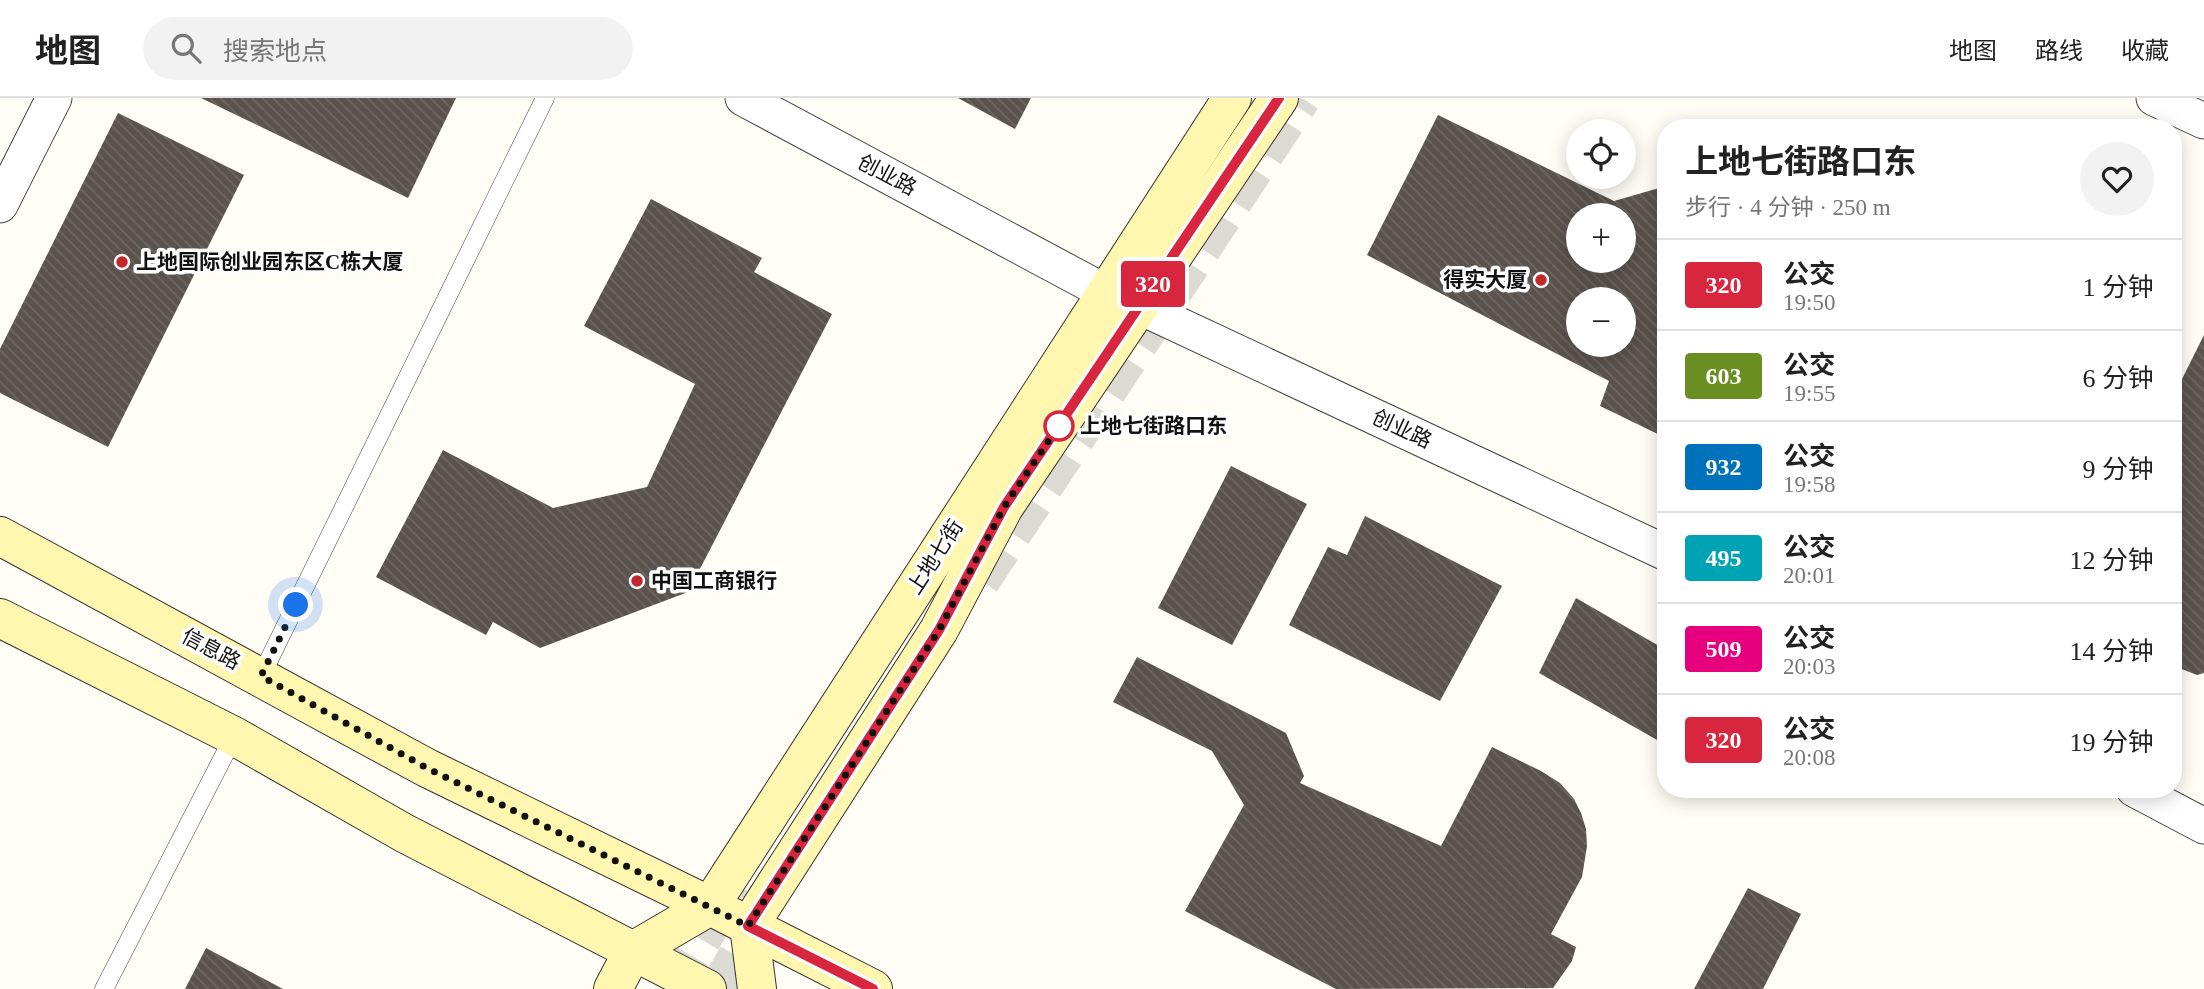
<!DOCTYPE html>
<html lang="zh">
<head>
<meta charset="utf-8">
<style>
  :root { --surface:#fff; --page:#f2f2f2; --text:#222; --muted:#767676; --line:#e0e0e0 }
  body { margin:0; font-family:"Times New Roman","Noto Sans SC",serif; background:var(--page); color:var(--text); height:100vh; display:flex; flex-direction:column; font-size:26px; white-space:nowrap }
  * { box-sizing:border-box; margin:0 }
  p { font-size:23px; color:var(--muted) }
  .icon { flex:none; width:38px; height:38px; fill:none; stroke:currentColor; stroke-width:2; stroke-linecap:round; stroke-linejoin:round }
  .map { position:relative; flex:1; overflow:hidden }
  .sheet { position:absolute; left:1657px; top:21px; width:525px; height:679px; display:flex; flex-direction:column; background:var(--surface); border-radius:28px; box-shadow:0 4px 18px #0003 }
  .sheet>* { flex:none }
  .badge { padding:0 14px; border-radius:5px; font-size:24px; line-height:46px }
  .fabs { position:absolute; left:1566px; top:21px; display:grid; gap:14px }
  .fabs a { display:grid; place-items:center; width:70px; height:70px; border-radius:50%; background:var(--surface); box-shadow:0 4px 18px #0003; font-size:35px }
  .you { position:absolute; width:35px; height:35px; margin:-18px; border:5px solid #fff; border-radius:50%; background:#1a73e8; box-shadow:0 0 0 10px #1a73e833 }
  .map>.badge { position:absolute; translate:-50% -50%; box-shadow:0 0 0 4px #fff }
  .round { display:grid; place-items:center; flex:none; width:74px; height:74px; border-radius:37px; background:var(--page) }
  .headline { display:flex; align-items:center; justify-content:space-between; height:119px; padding:0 28px }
  h1 { font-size:33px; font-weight:700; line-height:52px }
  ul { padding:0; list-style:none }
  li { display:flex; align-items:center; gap:21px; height:91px; padding:0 28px; border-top:2px solid var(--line) }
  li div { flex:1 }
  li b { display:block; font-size:26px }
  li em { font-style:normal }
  li .badge { min-width:77px; font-weight:700; text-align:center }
  header { display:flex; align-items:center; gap:42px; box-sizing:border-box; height:98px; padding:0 35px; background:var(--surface); border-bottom:2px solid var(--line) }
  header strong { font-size:33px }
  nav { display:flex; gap:38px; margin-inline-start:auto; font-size:24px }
  .search { width:490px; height:63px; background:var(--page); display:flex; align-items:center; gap:18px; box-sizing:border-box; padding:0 24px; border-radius:38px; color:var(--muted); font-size:26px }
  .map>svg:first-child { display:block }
  .building { fill:url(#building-back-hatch); fill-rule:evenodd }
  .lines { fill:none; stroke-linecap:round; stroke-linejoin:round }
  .secondary-tunnel { stroke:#dbdad3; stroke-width:38; stroke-dasharray:38 19; stroke-linecap:butt }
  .lane-casing { stroke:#444; stroke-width:19 }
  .street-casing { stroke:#444; stroke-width:37 }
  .secondary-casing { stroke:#333; stroke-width:40 }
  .lane { stroke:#fff; stroke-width:18 }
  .street { stroke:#fff; stroke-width:35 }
  .secondary { stroke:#fff6b0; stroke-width:38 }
  .line-casing { stroke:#fff; stroke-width:16 }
  .line { stroke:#d7263d; stroke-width:10 }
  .walk { stroke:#111; stroke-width:7; stroke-dasharray:0 12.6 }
  .poi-dot { fill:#c4262e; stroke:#fff; stroke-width:2.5 }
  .stop-dot { fill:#fff; stroke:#d7263d; stroke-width:3.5 }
  .labels { text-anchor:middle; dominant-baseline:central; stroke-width:7; stroke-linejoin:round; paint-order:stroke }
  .street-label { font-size:21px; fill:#111; stroke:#fff }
  .poi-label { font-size:21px; font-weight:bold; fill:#111; stroke:#fff; text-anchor:start }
  .stop-label { font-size:21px; font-weight:bold; fill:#111; stroke:#fff; text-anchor:start }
</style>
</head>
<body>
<header>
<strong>地图</strong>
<div class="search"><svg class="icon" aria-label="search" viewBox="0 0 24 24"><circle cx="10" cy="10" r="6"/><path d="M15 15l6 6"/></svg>搜索地点</div>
<nav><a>地图</a><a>路线</a><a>收藏</a></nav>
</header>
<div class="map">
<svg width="2204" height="891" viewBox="0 0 2204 891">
  <defs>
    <pattern id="building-back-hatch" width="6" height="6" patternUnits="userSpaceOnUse" patternTransform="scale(1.75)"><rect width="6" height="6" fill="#5a524d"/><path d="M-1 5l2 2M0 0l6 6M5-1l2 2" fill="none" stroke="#6d6662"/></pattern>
  </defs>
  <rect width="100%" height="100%" fill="#fffdf5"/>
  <g class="building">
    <path d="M201,0H456L408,100Z"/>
    <path d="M958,0H1031L1015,31Z"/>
    <path d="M118,15L244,77L108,349L0,295V251Z"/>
    <path d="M1438,17L1614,103L1666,88V340L1600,308L1609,283L1367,157ZM1578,117H1624V163H1578ZM1578,201H1624V247H1578Z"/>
    <path d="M651,101L762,160L754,174L832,216L688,494L540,550L493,524L486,537L376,479L443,352L553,410L647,389L695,286L584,228Z"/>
    <path d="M2204,237V575L2197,577L2174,568V297Z"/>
    <path d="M1231,368L1307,406L1232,547L1158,510Z"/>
    <path d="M1365,418L1502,488L1440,603L1289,527L1328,449L1347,457Z"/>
    <path d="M1576,500L1666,552V647L1539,575Z"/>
    <path d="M1137,559L1286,635L1304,678L1300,685L1441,748L1492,649L1541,673L1560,685L1574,701L1581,715L1586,731L1587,748L1582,779L1551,836L1576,849L1572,863L1553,890L1336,891L1185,813L1244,707L1212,653L1113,604Z"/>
    <path d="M1748,790L1801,816L1763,891H1694Z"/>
    <path d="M206,850L283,891H185Z"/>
  </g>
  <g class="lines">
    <g class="secondary-tunnel">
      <path d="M981,483L1302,0"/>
      <path d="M673,891L735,786"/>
      <path d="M718,891L761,817"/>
    </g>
    <g class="lane-casing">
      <g id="lane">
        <path d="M261,578L545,0"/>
        <path d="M104,891L234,638"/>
      </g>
    </g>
    <g class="street-casing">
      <g id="street">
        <path d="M743,0L1105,194"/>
        <path d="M2154,0L2204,23"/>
        <path d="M0,107L54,0"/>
        <path d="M1138,208L1666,455"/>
        <path d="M2134,691L2204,728"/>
      </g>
    </g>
    <g class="secondary-casing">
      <g id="secondary">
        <path d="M0,438L427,670L710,808L873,891"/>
        <path d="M0,520L234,638L404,735L707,891"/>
        <path d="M613,891L633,853L710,808L1232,0"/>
        <path d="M757,891L749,828L939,532L1004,409L1279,0"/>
      </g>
    </g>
    <use href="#lane" class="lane"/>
    <use href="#street" class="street"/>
    <use href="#secondary" class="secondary"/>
  </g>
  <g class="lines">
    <g class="line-casing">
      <path id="line" d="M873,891L748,828L939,532L1004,409L1279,0"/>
    </g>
    <use href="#line" class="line"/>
    <path class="walk" d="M296,507L261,578L427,670L748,828L939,532L1004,409L1060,326L1059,328"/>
  </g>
  <g class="poi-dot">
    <circle cx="122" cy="164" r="7"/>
    <circle cx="1541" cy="182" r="7"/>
    <circle cx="637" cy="483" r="7"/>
  </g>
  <circle class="stop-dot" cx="1059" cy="328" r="14"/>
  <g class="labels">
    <g class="street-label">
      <text transform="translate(887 77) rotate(28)">创业路</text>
      <text transform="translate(1402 331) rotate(25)">创业路</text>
      <text transform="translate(935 459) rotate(-57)">上地七街</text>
      <text transform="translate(211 551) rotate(28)">信息路</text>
    </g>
    <g class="poi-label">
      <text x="136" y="164">上地国际创业园东区C栋大厦</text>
      <text x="1527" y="182" text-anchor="end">得实大厦</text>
      <text x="651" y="483">中国工商银行</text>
    </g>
    <g class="stop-label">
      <text x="1080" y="328">上地七街路口东</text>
    </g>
  </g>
</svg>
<div class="fabs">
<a><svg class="icon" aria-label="locate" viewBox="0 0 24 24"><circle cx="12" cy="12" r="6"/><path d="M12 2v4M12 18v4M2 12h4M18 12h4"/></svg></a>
<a>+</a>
<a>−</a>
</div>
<div class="you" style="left:296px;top:507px"></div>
<b class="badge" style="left:1153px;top:186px;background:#d7263d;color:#fff">320</b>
<section class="sheet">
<div class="headline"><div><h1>上地七街路口东</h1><p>步行 · 4 分钟 · 250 m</p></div><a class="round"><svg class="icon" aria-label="heart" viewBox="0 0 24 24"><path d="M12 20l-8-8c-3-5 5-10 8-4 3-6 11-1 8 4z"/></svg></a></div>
<ul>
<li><span class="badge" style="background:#d7263d;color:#fff">320</span><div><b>公交</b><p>19:50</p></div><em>1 分钟</em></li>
<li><span class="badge" style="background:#6b8e23;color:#fff">603</span><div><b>公交</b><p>19:55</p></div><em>6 分钟</em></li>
<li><span class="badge" style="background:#0072bc;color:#fff">932</span><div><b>公交</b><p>19:58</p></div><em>9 分钟</em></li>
<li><span class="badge" style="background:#00a3b4;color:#fff">495</span><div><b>公交</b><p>20:01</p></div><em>12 分钟</em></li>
<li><span class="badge" style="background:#e6007e;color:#fff">509</span><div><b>公交</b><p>20:03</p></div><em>14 分钟</em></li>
<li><span class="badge" style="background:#d7263d;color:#fff">320</span><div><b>公交</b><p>20:08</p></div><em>19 分钟</em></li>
</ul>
</section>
</div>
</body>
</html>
